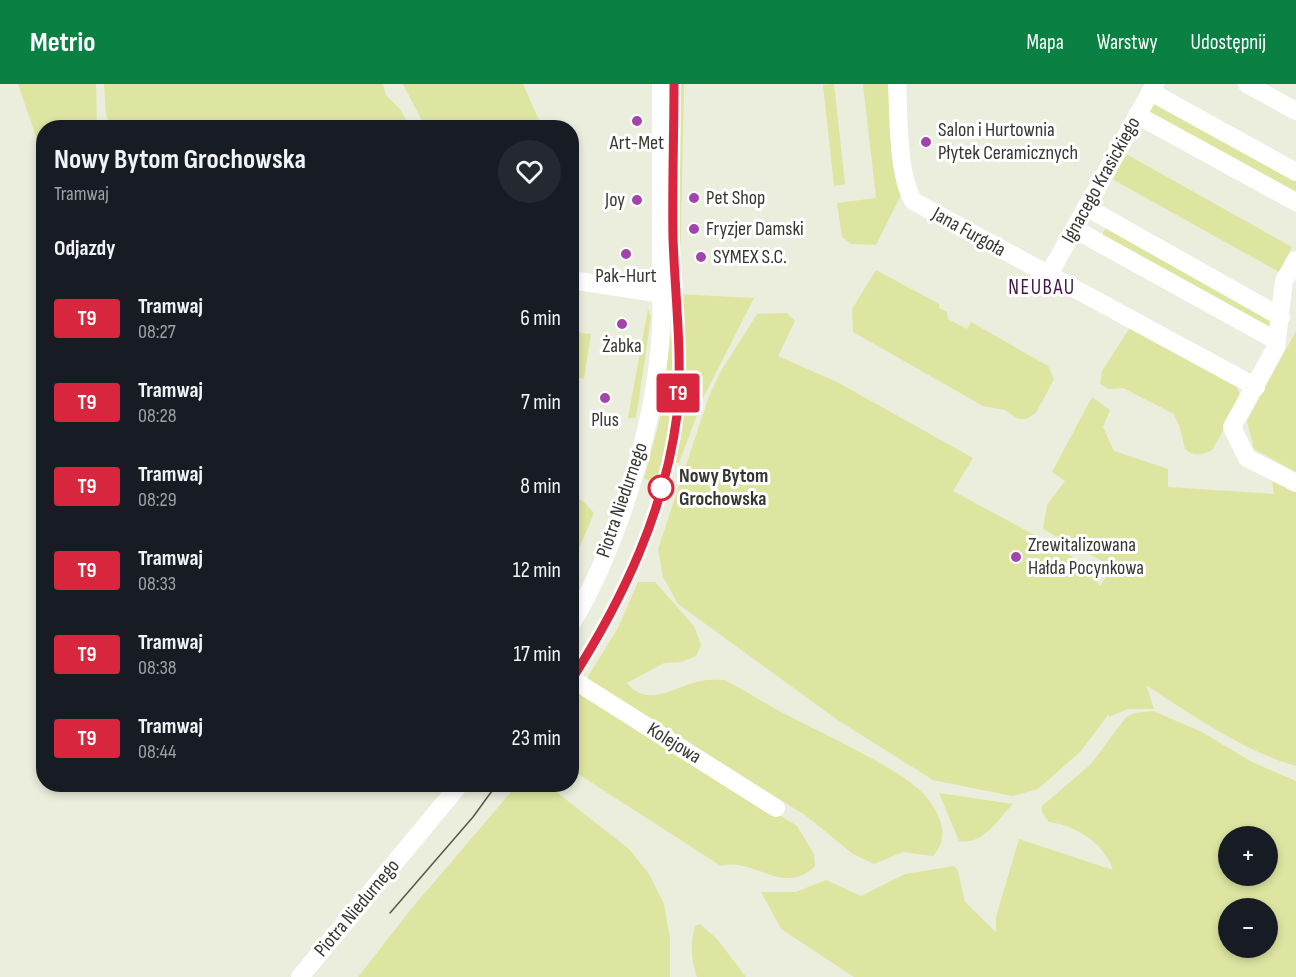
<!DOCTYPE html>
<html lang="pl">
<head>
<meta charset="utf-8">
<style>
  :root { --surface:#171b24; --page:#242831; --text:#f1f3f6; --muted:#9ea1a6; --accent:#0b8043 }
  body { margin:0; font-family:"Sofia Sans Condensed",sans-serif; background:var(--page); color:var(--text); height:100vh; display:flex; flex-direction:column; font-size:22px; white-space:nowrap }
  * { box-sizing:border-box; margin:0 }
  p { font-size:20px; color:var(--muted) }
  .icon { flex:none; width:33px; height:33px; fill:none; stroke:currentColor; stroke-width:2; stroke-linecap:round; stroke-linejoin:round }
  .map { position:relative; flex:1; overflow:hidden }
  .drawer { position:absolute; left:36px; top:36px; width:543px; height:672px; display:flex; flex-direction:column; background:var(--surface); border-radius:24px; box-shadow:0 3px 9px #0003 }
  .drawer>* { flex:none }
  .badge { padding:0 12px; border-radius:4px; font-size:21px; line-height:39px }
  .buttons { position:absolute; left:1218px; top:742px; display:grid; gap:12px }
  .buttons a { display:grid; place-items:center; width:60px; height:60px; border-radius:50%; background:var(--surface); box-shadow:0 3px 9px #0003; font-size:30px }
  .map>.badge { position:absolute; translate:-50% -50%; box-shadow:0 0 0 3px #fff }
  h2 { padding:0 18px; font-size:22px; line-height:54px }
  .round { display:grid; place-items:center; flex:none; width:63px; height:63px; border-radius:32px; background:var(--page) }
  .summary { display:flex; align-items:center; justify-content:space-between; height:102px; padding:0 18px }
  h1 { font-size:28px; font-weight:700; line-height:45px }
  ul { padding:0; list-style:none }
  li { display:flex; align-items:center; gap:18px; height:84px; padding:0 18px }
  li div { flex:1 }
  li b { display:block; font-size:22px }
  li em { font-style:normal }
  li .badge { min-width:66px; font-weight:700; text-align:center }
  header { display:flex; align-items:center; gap:36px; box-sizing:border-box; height:84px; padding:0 30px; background:var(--accent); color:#fff }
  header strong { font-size:28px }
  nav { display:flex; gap:33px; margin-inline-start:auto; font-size:21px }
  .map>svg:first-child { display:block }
  .green { fill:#dde5a1; fill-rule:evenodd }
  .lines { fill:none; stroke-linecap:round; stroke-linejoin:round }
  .minor { stroke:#fff; stroke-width:18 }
  .tram { stroke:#55574e; stroke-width:1.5 }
  .line-casing { stroke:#fff; stroke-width:14 }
  .line { stroke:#d7263d; stroke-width:9 }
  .poi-dot { fill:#a344ad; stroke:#fff; stroke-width:2 }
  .stop-dot { fill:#fff; stroke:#d7263d; stroke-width:3 }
  .labels { text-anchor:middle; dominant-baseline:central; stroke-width:6; stroke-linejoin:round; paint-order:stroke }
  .poi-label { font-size:20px; fill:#363730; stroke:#fff; text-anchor:start }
  .street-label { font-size:20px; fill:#363730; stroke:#fff }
  .stop-label { font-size:20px; font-weight:bold; fill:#363730; stroke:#fff; text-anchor:start }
  .neighbourhood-label { font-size:21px; letter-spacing:1.5px; fill:#431648; stroke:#fff }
</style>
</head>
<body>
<header>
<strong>Metrio</strong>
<nav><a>Mapa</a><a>Warstwy</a><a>Udostępnij</a></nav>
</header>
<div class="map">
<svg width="1296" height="893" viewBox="0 0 1296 893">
  <rect width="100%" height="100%" fill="#ebeedc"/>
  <g class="green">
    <path d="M18,0H96L97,43L44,44L43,73Z"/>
    <path d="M104,0H383L386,11L400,25L410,43H111L106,31Z"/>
    <path d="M403,0H523L542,43H425Z"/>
    <path d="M678,0H684L680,198Z"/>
    <path d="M834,0L845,100L834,102L823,1Z"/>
    <path d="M863,0H897L903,107L876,161L851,160L842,153L837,119L876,114Z"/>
    <path d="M1155,18L1296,96V114L1148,31Z"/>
    <path d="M1126,70L1292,163L1279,188L1112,95Z"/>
    <path d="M1107,142L1281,233L1277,257L1098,158Z"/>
    <path d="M876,186L939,220V224L947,228L948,235L967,245L971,238L1048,282L1054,295L1036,329L1026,335H1018L1005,326L983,322L853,248L852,225Z"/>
    <path d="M676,210L754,214L704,312L679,379L665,376L659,398L644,395L660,335Z"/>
    <path d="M648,225L651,233L638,322L635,334H628Z"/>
    <path d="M787,229L795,237L778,272L837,298L973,374L953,407L1066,468L1091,489L1100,502L1113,483L1043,445L1047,421L1065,397L1052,388L1092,313L1110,326L1103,343L1114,367L1168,385V403L1274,410L1271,390L1296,405V682C1243,667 1192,631 1146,601L1154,625H1128L1109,633V630L1081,667L1038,705L1012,712L933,696L839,637L678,520L663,493L658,465L709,312L721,287L757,230Z"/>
    <path d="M1131,242L1237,303L1241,316L1212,366C1202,371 1194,373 1185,365L1180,344L1174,330L1123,304L1109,305L1100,300L1102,287Z"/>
    <path d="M1296,247V388L1254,365L1247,337Z"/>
    <path d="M572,248L591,250L584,295L572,292Z"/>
    <path d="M572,415L582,416L594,429L572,481Z"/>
    <path d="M638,498H655L694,542L701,561L696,572L681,578L664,579L627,599C648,625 675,602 701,597C709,595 718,596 725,596C746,607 765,620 785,630C820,649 906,686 928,715C941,732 950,754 933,772L903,768L874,780L853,770L805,731L585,597L618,544Z"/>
    <path d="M578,605L797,742L814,770L815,782C783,814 754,772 721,782L572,686V615Z"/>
    <path d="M1153,627L1200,647L1252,678L1296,697V893H854L781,845L761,808H796L826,796L861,812L905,790L954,782L958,787L965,818L996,848V833L1019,755L1113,786C1104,759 1077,742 1049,738L1042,728V722L1091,680L1126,633L1135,629ZM1228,753H1268V792H1228ZM1228,825H1268V864H1228Z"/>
    <path d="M518,700L545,701L550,703L629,765L649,790L664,820L670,855V893H358L412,824Z"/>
    <path d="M939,709L1013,720C998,735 983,762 959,757Z"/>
    <path d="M700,840L717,855L746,893H697C691,875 690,860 695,842Z"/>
  </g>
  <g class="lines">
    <g class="minor">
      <path d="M897,0C899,33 897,88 913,117L1256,303"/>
      <path d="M1247,0L1296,27"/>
      <path d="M1151,8L1296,88"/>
      <path d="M1137,31L1296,118"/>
      <path d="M1086,123L1281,233"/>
      <path d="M1074,145L1277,257"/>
      <path d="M1296,176L1284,197L1276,263L1232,343L1247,374L1296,399"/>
      <path d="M1048,192L1155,0"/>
      <path d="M572,196L662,210"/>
      <path d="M572,539C617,463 653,347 660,259C663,226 661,192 661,159C661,106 661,53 661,0"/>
      <path d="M572,595L776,724"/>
      <path d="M300,893L460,700"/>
    </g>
    <g class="tram">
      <path d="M572,595C623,515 665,427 676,331C683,276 676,219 674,164C672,109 674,54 674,0"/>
      <path d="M390,829L473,733L497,700"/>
    </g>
  </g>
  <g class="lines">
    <g class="line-casing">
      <path id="line" d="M572,595C623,515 665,427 677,331C683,273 675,213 673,154C672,103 674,51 674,0"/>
    </g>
    <use href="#line" class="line"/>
  </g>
  <g class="poi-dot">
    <circle cx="637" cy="37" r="6"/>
    <circle cx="926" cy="58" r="6"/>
    <circle cx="694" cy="114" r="6"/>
    <circle cx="637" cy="116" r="6"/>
    <circle cx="694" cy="145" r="6"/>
    <circle cx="626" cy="170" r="6"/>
    <circle cx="701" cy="173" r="6"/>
    <circle cx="622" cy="240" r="6"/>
    <circle cx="605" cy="314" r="6"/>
    <circle cx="1016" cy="473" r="6"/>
  </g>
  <circle class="stop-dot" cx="661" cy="404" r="12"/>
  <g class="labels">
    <g class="poi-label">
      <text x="938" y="46">Salon i Hurtownia<tspan x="938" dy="23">Płytek Ceramicznych</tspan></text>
      <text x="637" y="59" text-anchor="middle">Art-Met</text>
      <text x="706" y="114">Pet Shop</text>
      <text x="625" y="116" text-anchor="end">Joy</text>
      <text x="706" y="145">Fryzjer Damski</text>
      <text x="713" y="173">SYMEX S.C.</text>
      <text x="626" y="192" text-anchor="middle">Pak-Hurt</text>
      <text x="622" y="262" text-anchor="middle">Żabka</text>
      <text x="605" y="336" text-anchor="middle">Plus</text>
      <text x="1028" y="461">Zrewitalizowana<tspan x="1028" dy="23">Hałda Pocynkowa</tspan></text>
    </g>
    <g class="street-label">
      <text transform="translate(1101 96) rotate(-61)">Ignacego Krasickiego</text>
      <text transform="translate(969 148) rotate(29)">Jana Furgoła</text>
      <text transform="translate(622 416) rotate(-71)">Piotra Niedurnego</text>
      <text transform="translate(674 659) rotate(32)">Kolejowa</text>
      <text transform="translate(357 824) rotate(-50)">Piotra Niedurnego</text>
    </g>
    <g class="stop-label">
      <text x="679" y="392">Nowy Bytom<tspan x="679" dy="23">Grochowska</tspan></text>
    </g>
    <g class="neighbourhood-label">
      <text x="1042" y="203">NEUBAU</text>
    </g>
  </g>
</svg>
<div class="buttons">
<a>+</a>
<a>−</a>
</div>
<b class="badge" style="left:678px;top:309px;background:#d7263d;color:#fff">T9</b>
<section class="drawer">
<div class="summary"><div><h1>Nowy Bytom Grochowska</h1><p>Tramwaj</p></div><a class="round"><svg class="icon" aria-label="heart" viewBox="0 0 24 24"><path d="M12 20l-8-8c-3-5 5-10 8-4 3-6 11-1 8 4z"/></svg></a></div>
<h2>Odjazdy</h2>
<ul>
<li><span class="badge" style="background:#d7263d;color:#fff">T9</span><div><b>Tramwaj</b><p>08:27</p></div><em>6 min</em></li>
<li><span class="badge" style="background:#d7263d;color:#fff">T9</span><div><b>Tramwaj</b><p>08:28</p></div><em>7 min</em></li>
<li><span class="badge" style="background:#d7263d;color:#fff">T9</span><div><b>Tramwaj</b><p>08:29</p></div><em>8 min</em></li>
<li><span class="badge" style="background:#d7263d;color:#fff">T9</span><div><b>Tramwaj</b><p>08:33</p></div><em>12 min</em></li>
<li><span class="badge" style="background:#d7263d;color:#fff">T9</span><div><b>Tramwaj</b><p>08:38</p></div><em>17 min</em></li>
<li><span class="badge" style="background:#d7263d;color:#fff">T9</span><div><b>Tramwaj</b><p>08:44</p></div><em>23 min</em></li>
</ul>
</section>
</div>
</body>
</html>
